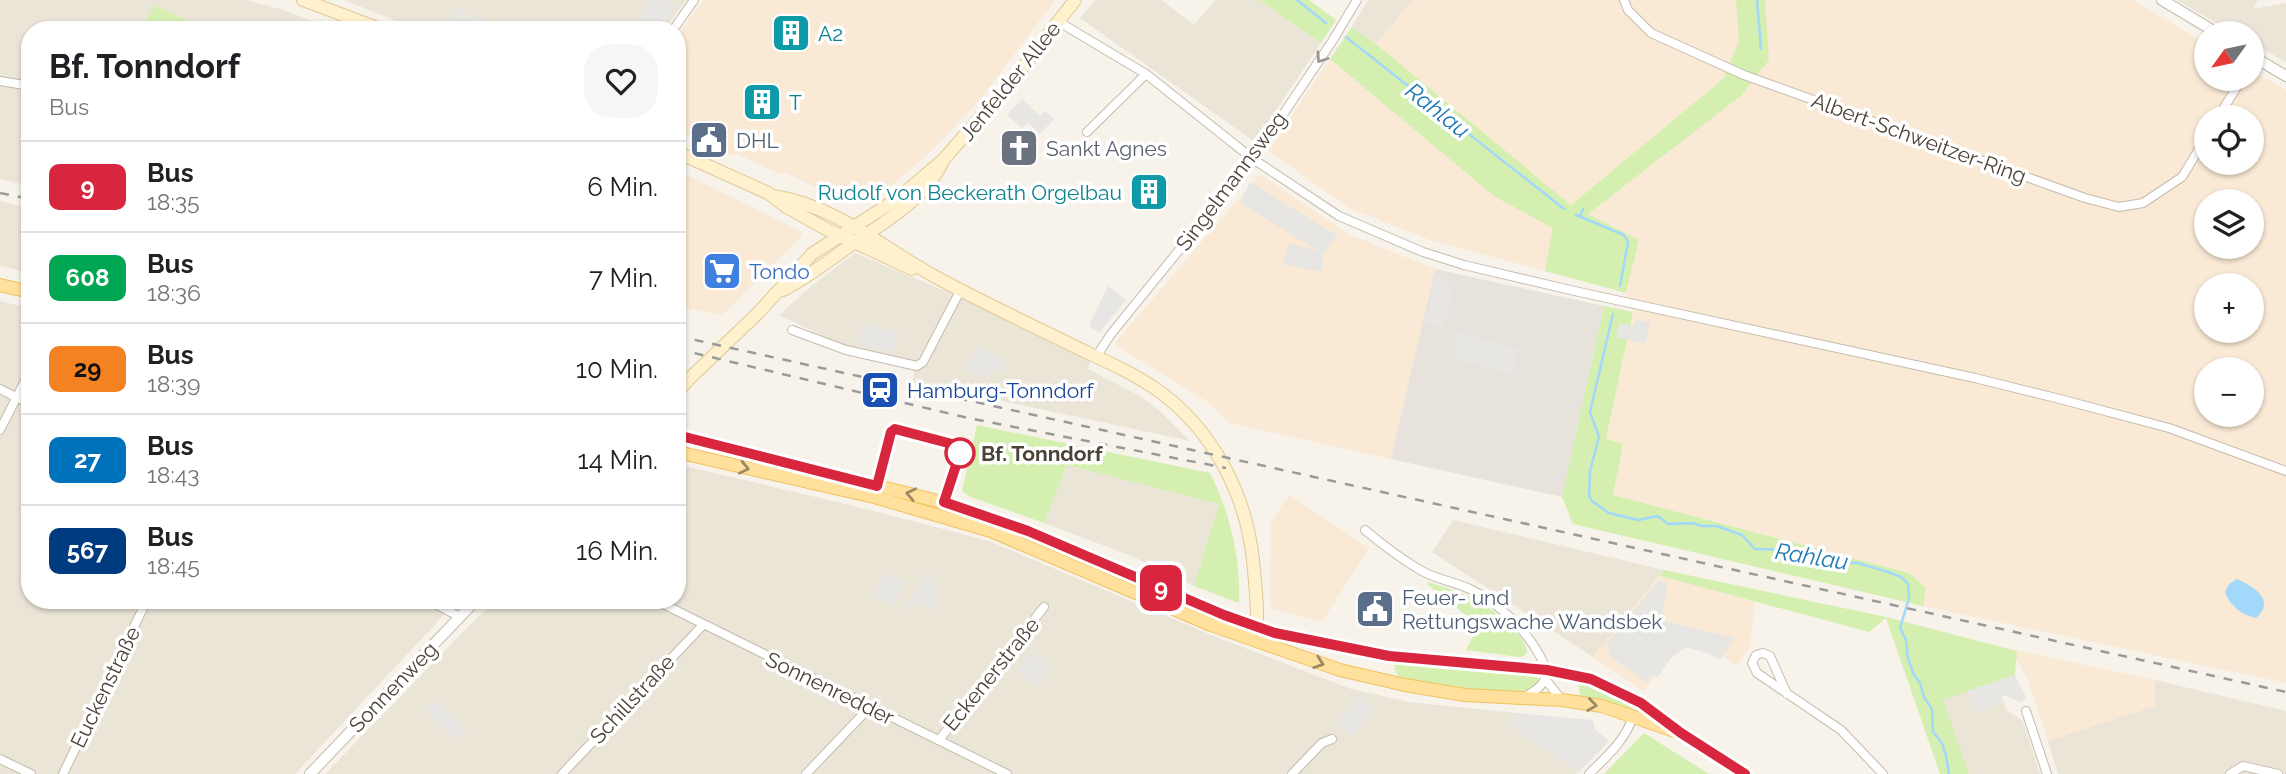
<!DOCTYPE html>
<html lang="de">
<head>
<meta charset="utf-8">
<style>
  :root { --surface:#fff; --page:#f6f6f6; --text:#202124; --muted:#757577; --line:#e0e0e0 }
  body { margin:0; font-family:Raleway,sans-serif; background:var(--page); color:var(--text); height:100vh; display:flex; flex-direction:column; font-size:26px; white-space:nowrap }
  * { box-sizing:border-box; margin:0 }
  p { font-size:23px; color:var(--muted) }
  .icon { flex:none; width:38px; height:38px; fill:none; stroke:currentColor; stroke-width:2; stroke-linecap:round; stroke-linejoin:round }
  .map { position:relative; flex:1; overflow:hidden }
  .panel { position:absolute; left:21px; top:21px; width:665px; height:588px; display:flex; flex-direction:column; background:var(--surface); border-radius:28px; box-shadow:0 2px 5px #0004 }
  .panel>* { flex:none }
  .badge { padding:0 14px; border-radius:10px; font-size:24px; line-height:46px }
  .needle { width:46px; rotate:237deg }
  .tools { position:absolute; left:2194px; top:21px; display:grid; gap:14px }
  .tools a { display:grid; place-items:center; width:70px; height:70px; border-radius:50%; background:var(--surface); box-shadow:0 2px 5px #0004; font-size:35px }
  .map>.badge { position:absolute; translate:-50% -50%; box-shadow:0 0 0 4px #fff }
  .round { display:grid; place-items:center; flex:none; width:74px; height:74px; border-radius:28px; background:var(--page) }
  .summary { display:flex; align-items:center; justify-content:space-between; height:119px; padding:0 28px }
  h1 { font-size:33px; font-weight:700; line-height:52px }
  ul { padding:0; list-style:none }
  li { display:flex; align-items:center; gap:21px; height:91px; padding:0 28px; border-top:2px solid var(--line) }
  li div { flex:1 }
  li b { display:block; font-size:26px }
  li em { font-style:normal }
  li .badge { min-width:77px; font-weight:700; text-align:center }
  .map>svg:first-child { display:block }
  .residential { fill:#ebe5d8 }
  .commercial { fill:#fae9d5; fill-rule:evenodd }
  .industrial { fill:#e7e2dc }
  .green { fill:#d4efb0 }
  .parking { fill:#e8e6e2 }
  .water { fill:#a2d8f9 }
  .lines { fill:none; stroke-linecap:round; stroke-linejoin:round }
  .stream { stroke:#a2d8f9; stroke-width:2.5 }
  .minor-casing { stroke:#c4bbac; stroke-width:10 }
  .tertiary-casing { stroke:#c4bbac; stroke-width:12 }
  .secondary-casing { stroke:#dfc998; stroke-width:14 }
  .primary-casing { stroke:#f1c15e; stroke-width:14 }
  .minor { stroke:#fff; stroke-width:8 }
  .tertiary { stroke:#fff; stroke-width:10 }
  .secondary { stroke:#fff1cd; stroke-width:12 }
  .primary { stroke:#ffe09c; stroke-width:12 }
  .rail { stroke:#9a9a9a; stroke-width:2.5; stroke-dasharray:9 9; stroke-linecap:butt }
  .oneway { stroke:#9d9891 }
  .oneway2 { stroke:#9d8a64 }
  .line-casing { stroke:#fff; stroke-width:16 }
  .line { stroke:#d7263d; stroke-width:10 }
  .stop-dot { fill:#fff; stroke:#d7263d; stroke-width:3.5 }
  .labels { text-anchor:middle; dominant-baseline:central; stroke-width:7; stroke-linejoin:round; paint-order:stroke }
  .culture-label { font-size:21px; fill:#0d838f; stroke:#fff; text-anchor:start }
  .street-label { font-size:21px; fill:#4c4337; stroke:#fff }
  .service-label { font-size:21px; fill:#4e5e75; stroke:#fff; text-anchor:start }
  .worship-label { font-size:21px; fill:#5b616d; stroke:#fff; text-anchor:start }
  .shop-label { font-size:21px; fill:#366cbe; stroke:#fff; text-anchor:start }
  .transit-label { font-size:21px; fill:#164399; stroke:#fff; text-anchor:start }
  .stop-label { font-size:21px; font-weight:bold; fill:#4c4337; stroke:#fff; text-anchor:start }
  .water-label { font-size:23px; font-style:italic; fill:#207ab4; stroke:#fff }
</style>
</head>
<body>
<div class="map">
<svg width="2286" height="774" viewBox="0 0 2286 774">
  <rect width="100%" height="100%" fill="#f7f3eb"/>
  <g class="residential">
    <path d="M0,0H245L284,10L336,30H208L154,5L141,30H30V186L0,179Z"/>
    <path d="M344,0H686L664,30H418Z"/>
    <path d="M1095,0H1161L1194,25L1215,0H1259L1321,43L1255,142L1080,18Z"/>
    <path d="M1368,0H1413L1376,44L1352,27Z"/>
    <path d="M2176,0H2258L2253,9L2286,3V62L2252,43V33H2234Z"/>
    <path d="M0,201L30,208V273L0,266Z"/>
    <path d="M855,253L962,298L1091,360L1088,369L1140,396L1162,413L1190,441L912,382L917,361L846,347L779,315L810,287Z"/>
    <path d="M0,301L30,308V600H458L295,774H0Z"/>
    <path d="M677,464L870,510L989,541L1216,637L1351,689L1409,702L1516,713L1508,725L1579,772L1576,774H325L469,626L496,600H677Z"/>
    <path d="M1067,465L1219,504L1194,586L1129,555L1044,523Z"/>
    <path d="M1453,520L1664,570L1593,657L1432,552Z"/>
    <path d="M2155,680L2286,711V774H2058L2048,741L2155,706Z"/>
    <path d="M1968,691L1975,712L2004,702L2006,709L2023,721L2040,774H1969L1942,700Z"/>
  </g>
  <g class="commercial">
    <path d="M703,0H1055L980,100L930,152L876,199L848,203L784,172L780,174L737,154L734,156L677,131V37Z"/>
    <path d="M1413,0H1736L1739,41L1723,79L1571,205L1376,44Z"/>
    <path d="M1765,0H2132L2207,44V79H2252V71L2286,90V683L1923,606L1926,588L1909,573L1613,495L1623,444L1606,440L1633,312L1626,293L1639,240L1588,214L1742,95L1769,60ZM2207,117H2252V163H2207ZM2207,201H2252V247H2207ZM2207,285H2252V331H2207ZM2207,369H2252V415H2207Z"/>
    <path d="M1330,59L1495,197L1554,228L1545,271L1433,241L1351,209L1268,151Z"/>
    <path d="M677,170L802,232V236L722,315L677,306Z"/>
    <path d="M1260,174L1348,234L1435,269L1391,459L1229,423L1206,401L1114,344Z"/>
    <path d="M1289,495L1369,548L1322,622L1272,609L1270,603L1271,522Z"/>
    <path d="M1660,576L1755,602L1750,647L1737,666L1685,632L1644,691L1593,657Z"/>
    <path d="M2011,649L2155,680V706L2048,741L2028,680Z"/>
  </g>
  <path class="industrial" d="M1435,269L1604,306L1562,497L1391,459Z"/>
  <g class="green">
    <path d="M1259,0H1309L1336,20L1321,43Z"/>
    <path d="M1736,0H1765L1769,60L1742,95L1588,214L1639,240L1626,293L1545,271L1553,228L1495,197L1330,59L1352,27L1376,44L1571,205L1723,79L1739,41Z"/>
    <path d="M154,5L208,30H141Z"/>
    <path d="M1604,306L1633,312L1606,439L1623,444L1613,495L1909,573L1926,588L1923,606L1573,524L1562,497Z"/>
    <path d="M977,425L1210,473C1230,513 1241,559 1239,603L1194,586L1219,504L1067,465L1044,523L968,496L962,491Z"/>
    <path d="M1664,570L1886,617L2017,651L2015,675L1943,700L1969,774H1940L1886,618L1869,632L1660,576Z"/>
    <path d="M1428,582C1443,587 1460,591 1474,599C1491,608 1525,633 1527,652L1524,656L1519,657L1466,650L1475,633L1472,620L1427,584Z"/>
    <path d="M1394,662L1538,673C1540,680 1537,687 1529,690C1519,694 1414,685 1404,680C1397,677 1394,669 1394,662Z"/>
    <path d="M1578,680L1602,688L1652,717L1580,697Z"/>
    <path d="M1644,733L1709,774H1604Z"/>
  </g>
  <g class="parking">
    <path d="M651,0H666L676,7L660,30H643L635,24Z"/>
    <path d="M457,7L478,20L480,15L487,19L482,30L445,29Z"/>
    <path d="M1022,99L1040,116L1045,111L1054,119L1040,134L1028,123L1022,128L1007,115Z"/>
    <path d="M1250,182L1338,236L1323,254L1322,272L1283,264L1289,243L1320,252L1240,203Z"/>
    <path d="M1435,278L1447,280L1446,284L1454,288L1444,327L1426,323Z"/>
    <path d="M1108,286L1126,300L1099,333L1089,326Z"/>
    <path d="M1636,319L1650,323L1646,344L1616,337L1619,323L1634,326Z"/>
    <path d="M861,324H868L899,333L895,352L860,344Z"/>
    <path d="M1456,331L1519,349L1511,375L1456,359Z"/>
    <path d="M977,346L1007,361L1000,372L993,370L990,378L965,371Z"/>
    <path d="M929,570L931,572V580L938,585L934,590L936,593L932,599L938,603L927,616L929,609L914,603L911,609L905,608Z"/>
    <path d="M882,574L904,582L895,605L874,597Z"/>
    <path d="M1660,580L1668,584L1661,620L1735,638L1720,660L1712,655L1686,647L1670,659L1658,677L1650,675L1647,682L1608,655L1611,647L1606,644Z"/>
    <path d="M1033,651L1053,667L1036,687L1017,671Z"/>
    <path d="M2015,675L2026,698L2020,702L2004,695L2002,696L2004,702L1975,712L1968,691Z"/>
    <path d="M1360,695L1375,710L1351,736L1336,721Z"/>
    <path d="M436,699L466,729L455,741L425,711Z"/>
    <path d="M1516,713L1593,720L1595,729L1609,741L1579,772L1507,725Z"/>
  </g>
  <path class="water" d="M2237,579C2254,586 2276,601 2256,618C2242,615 2230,606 2225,592L2229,584Z"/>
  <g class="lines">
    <g class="stream">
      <path d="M1297,0L1326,23"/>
      <path d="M1757,0L1761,49"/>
      <path d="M1346,37L1564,209"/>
      <path d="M1576,215L1624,235L1628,242L1620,286"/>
      <path d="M1580,216L1583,209"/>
      <path d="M1613,314L1590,412L1599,437L1590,471L1589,495L1592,501L1609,513L1638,520L1658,516L1668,524L1693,523L1701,526H1717L1742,535L1755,549L1803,550L1823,556L1832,562L1858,563L1891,573L1901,577L1908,584L1909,598L1900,628L1906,640L1908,659L1914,675L1920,683L1924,697L1932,709L1933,732L1942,743L1946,755L1949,774"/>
    </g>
    <g class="minor-casing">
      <g id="minor">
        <path d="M1624,0L1628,10L1651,33L1744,75L2085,198L2119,207L2143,203L2182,177L2207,136"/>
        <path d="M1059,22L1146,74L1253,159L1339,216L1423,252L1464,265L1579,292L1975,378L2056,398L2169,428L2286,471"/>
        <path d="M673,30L694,0"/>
        <path d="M0,81L30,86"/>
        <path d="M2218,117L2242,79"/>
        <path d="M1087,132L1146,74"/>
        <path d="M792,330L846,350L917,366L923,362L961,289"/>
        <path d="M1096,357L1111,334L1253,159L1333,40L1357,0"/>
        <path d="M0,389L30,404"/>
        <path d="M0,430L30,371"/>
        <path d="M1365,530C1383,545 1401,559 1422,571C1438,580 1456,582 1472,590C1499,603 1526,630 1540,656C1542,661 1546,666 1546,671C1548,684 1533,692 1523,698"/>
        <path d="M428,600L460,617"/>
        <path d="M655,600L1007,774"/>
        <path d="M1545,679L1561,699"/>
        <path d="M1787,694L1770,656L1763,653L1756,655L1752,663L1757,673L1841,730L1883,774"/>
        <path d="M2026,711L2047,774"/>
        <path d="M939,740L1044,607"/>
        <path d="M0,759L31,774"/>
        <path d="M63,774L147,600"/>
        <path d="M562,774L703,625"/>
        <path d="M806,774L869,708"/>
        <path d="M1292,774L1322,743L1332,739"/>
        <path d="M1589,774C1606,757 1626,740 1633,716"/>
        <path d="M2230,774L2243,766L2278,774"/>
      </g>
    </g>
    <g class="tertiary-casing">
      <g id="tertiary">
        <path d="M2162,0L2217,33"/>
        <path d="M2252,56L2286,76"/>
        <path d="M310,774L476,600"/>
      </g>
    </g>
    <g class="secondary-casing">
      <g id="secondary">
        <path d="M303,0L383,30"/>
        <path d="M677,152L768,193L785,206L824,228L912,269"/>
        <path d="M773,196C835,205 881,247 934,276C983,303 1036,327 1086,352C1110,363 1134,374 1156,389C1212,428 1246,494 1253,560C1255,584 1259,610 1256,634"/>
        <path d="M783,290C809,277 831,259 855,242C888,220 924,199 942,163"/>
        <path d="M677,392L690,378L757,314L812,254L897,199L943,160L1010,84L1075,0"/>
      </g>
    </g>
    <g class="primary-casing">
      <g id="primary">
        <path d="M0,285L30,292"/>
        <path d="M677,435L953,505L1028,532L1224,615L1275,633L1389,656L1547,670L1591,679L1641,703L1681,733L1745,774"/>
        <path d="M677,452L874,497L991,531L1211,625L1340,670L1405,685L1465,695L1562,700L1602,706L1674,731"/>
      </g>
    </g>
    <use href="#minor" class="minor"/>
    <use href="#tertiary" class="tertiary"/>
    <use href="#secondary" class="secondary"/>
    <use href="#primary" class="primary"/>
    <g class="rail">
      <path d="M0,193L30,199"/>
      <path d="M677,336L2286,692"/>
      <path d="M677,349L968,418L1226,468"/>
    </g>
  </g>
  <defs><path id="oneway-chevron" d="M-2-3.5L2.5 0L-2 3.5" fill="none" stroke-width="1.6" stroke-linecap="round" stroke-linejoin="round" transform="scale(1.75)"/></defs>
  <use class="oneway" href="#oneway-chevron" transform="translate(1321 58) rotate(124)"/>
  <g class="oneway2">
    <use href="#oneway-chevron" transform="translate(744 468) rotate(13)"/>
    <use href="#oneway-chevron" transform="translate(911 494) rotate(-168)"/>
    <use href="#oneway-chevron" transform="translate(1319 663) rotate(19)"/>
    <use href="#oneway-chevron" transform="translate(1592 705) rotate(8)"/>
  </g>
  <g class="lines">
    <g class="line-casing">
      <path id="line" d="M677,435L877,486L891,432L895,429L952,444L957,447L960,453L944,502L1028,531L1224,615L1275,633L1389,656L1547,670L1591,679L1641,703L1681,733L1745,774"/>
    </g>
    <use href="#line" class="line"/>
  </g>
  <defs>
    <g id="building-square" transform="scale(2.0125)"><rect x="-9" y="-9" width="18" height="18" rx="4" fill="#0f9aa8" stroke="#fff"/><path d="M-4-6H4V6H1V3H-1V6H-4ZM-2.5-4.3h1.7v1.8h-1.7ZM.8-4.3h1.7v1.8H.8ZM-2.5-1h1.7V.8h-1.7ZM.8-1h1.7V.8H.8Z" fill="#fff"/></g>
    <g id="civic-square" transform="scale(2.0125)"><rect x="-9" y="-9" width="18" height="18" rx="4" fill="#5c6f8a" stroke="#fff"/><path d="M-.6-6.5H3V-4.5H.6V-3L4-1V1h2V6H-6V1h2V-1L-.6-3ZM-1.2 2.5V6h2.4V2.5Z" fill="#fff"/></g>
    <g id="church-square" transform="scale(2.0125)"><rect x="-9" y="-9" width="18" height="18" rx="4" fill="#6b7280" stroke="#fff"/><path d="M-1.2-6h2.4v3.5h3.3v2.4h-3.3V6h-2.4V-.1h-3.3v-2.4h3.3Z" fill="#fff"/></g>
    <g id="supermarket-square" transform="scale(2.0125)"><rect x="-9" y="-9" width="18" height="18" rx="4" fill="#3f7fe0" stroke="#fff"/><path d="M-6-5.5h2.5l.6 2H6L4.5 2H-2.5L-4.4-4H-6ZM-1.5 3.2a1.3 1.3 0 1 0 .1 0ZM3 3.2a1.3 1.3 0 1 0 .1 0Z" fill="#fff"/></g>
    <g id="station-square" transform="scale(2.0125)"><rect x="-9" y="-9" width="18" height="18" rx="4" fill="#1a4fb4" stroke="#fff"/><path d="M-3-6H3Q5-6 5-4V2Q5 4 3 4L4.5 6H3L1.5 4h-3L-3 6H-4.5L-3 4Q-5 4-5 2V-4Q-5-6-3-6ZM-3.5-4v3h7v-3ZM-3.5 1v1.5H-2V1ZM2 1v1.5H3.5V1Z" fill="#fff"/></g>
  </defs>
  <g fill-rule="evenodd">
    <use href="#building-square" x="791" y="33"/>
    <use href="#building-square" x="762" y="102"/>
    <use href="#civic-square" x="709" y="140"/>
    <use href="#church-square" x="1019" y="148"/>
    <use href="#building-square" x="1149" y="192"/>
    <use href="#supermarket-square" x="722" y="271"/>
    <use href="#station-square" x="880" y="390"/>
    <use href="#civic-square" x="1375" y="609"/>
  </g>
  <circle class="stop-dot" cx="960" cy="453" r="14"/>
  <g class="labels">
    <g class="culture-label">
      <text x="818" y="33">A2</text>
      <text x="789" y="102">T</text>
      <text x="1122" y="192" text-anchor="end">Rudolf von Beckerath Orgelbau</text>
    </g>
    <g class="street-label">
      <text transform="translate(1010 81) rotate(-51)">Jenfelder Allee</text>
      <text transform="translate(1919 138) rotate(20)">Albert-Schweitzer-Ring</text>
      <text transform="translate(1231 181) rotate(-53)">Singelmannsweg</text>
      <text transform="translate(991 674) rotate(-51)">Eckenerstraße</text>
      <text transform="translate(105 687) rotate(-64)">Euckenstraße</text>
      <text transform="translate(393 687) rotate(-46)">Sonnenweg</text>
      <text transform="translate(830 688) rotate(26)">Sonnenredder</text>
      <text transform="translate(632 699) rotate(-47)">Schillstraße</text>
    </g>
    <g class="service-label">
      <text x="736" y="140">DHL</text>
      <text x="1402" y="597">Feuer- und<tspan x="1402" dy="24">Rettungswache Wandsbek</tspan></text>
    </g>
    <g class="worship-label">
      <text x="1046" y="148">Sankt Agnes</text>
    </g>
    <g class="shop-label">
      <text x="749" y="271">Tondo</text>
    </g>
    <g class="transit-label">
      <text x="907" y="390">Hamburg-Tonndorf</text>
    </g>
    <g class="stop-label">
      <text x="981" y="453">Bf. Tonndorf</text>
    </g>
    <g class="water-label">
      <text transform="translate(1438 110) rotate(38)">Rahlau</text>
      <text transform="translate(1812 556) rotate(9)">Rahlau</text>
    </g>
  </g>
</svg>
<div class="tools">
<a><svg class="needle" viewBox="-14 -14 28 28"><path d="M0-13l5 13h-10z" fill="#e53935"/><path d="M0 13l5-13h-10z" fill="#757577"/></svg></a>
<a><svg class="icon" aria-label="locate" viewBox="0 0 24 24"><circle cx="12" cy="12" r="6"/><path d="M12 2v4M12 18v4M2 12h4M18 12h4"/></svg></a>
<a><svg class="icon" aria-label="layers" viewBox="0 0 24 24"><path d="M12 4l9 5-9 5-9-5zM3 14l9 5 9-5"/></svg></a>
<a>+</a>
<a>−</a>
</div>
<b class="badge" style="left:1161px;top:588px;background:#d7263d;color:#fff">9</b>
<section class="panel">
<div class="summary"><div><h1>Bf. Tonndorf</h1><p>Bus</p></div><a class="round"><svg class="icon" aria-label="heart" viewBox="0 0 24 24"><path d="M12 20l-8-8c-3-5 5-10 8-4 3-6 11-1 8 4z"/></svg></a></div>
<ul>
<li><span class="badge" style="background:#d7263d;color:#fff">9</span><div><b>Bus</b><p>18:35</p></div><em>6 Min.</em></li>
<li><span class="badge" style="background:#00a651;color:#fff">608</span><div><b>Bus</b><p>18:36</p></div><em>7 Min.</em></li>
<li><span class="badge" style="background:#f58220;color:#111">29</span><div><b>Bus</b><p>18:39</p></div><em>10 Min.</em></li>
<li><span class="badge" style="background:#0072bc;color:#fff">27</span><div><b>Bus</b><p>18:43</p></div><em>14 Min.</em></li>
<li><span class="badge" style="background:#003b80;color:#fff">567</span><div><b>Bus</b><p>18:45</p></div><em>16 Min.</em></li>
</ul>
</section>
</div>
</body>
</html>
